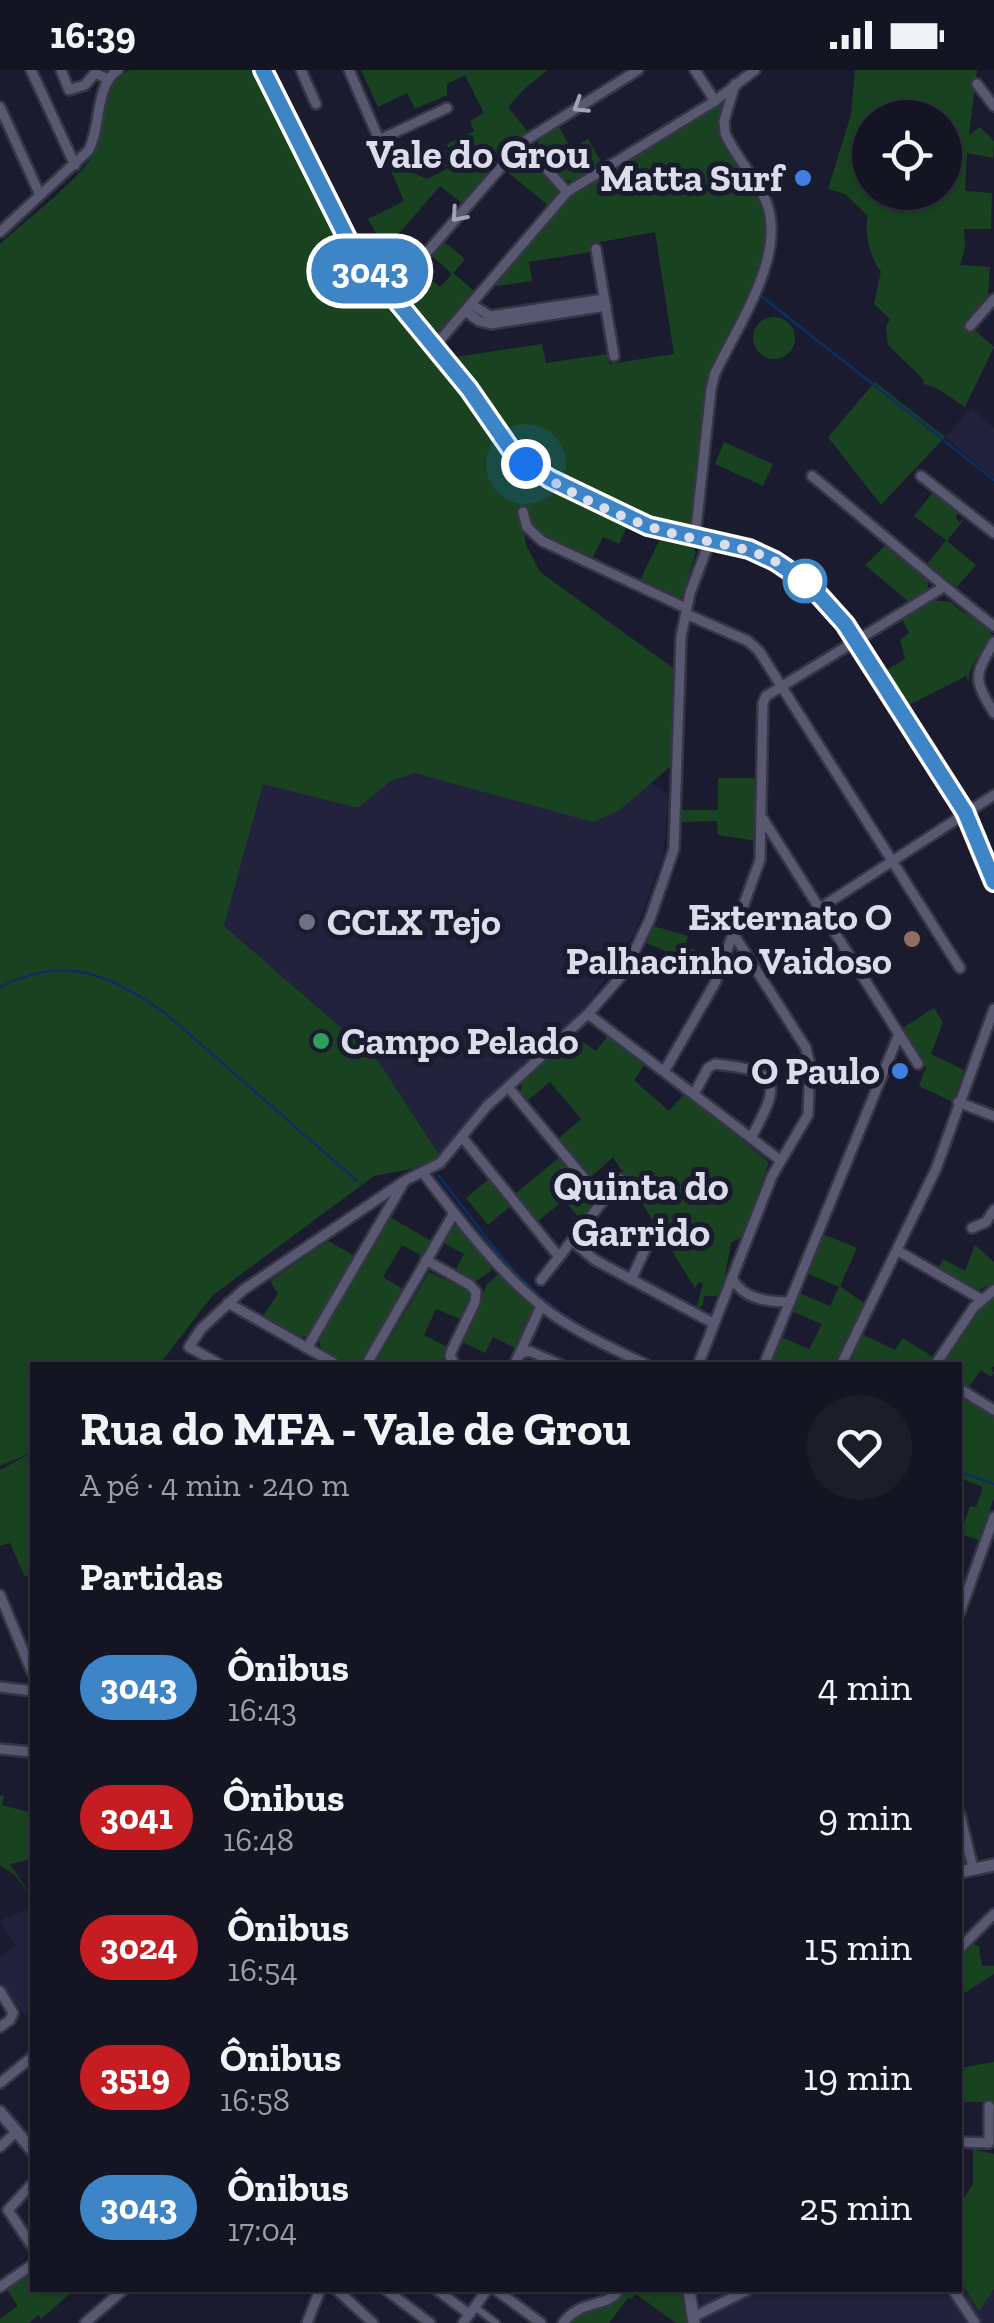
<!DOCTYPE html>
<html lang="pt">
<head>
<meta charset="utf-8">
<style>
  :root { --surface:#141422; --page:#1d1d2a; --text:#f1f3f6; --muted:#9d9ea5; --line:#333340 }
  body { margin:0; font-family:"Zilla Slab",serif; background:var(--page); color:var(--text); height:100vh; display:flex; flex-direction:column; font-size:38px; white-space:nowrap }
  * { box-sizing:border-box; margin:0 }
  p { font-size:32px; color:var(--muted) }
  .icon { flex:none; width:55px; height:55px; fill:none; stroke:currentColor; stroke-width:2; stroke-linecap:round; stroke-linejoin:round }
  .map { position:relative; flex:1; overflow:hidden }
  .sheet { position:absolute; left:30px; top:1292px; width:932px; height:930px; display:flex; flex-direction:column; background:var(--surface); border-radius:0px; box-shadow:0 2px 8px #0004,0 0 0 2px var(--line) }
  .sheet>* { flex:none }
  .badge { padding:0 20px; border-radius:32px; font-size:35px; line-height:65px }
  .buttons { position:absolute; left:852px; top:30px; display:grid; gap:20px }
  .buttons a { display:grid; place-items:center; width:110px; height:110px; border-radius:50%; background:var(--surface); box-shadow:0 2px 8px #0004,0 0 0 2px var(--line); font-size:50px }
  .you { position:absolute; width:50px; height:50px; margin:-25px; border:8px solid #fff; border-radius:50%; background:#1a73e8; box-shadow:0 0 0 15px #1a73e833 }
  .map>.badge { position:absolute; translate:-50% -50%; box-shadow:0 0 0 5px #fff }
  h2 { padding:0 50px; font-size:38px; line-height:90px }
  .round { display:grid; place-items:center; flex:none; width:105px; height:105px; border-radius:52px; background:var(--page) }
  .overview { display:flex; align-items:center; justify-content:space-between; height:170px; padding:0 50px }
  h1 { font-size:48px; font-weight:700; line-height:75px }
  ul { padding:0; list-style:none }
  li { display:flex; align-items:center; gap:30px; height:130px; padding:0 50px }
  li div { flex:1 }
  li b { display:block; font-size:38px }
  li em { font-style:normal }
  li .badge { min-width:110px; font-weight:700; text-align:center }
  .status { display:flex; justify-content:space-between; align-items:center; height:70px; padding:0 50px; background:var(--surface); direction:ltr }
  .status svg { height:28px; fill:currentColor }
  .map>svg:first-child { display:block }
  .built { fill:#22223c }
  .green { fill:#194320; fill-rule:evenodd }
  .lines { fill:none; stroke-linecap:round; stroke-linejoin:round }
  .stream { stroke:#0b2e63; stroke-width:2.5 }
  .pedestrian-casing { stroke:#353545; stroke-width:11 }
  .minor-casing { stroke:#353545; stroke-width:14 }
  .tertiary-casing { stroke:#353545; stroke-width:16 }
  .secondary-casing { stroke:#353545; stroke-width:18 }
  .pedestrian { stroke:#585971; stroke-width:6 }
  .minor { stroke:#585971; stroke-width:9 }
  .tertiary { stroke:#585971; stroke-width:11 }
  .secondary { stroke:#585971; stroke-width:12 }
  .oneway { stroke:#a1a2b4 }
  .line-casing { stroke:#fff; stroke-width:22 }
  .line { stroke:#3d85c6; stroke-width:15 }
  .walk { stroke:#dcddeb; stroke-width:10; stroke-dasharray:0 18 }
  .shop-dot { fill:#3f7fe0; stroke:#1a1b2e; stroke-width:4 }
  .stop-dot { fill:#fff; stroke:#3d85c6; stroke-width:5 }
  .worship-dot { fill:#6b7280; stroke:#1a1b2e; stroke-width:4 }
  .education-dot { fill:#8d6e63; stroke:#1a1b2e; stroke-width:4 }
  .leisure-dot { fill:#2e9e5b; stroke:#1a1b2e; stroke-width:4 }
  .labels { text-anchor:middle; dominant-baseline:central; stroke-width:10; stroke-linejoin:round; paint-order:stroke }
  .poi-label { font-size:38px; font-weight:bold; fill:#dcddeb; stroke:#1a1b2e; text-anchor:end }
  .neighbourhood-label { font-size:40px; font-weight:bold; fill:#dcddeb; stroke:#1a1b2e }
</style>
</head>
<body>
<div class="status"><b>16:39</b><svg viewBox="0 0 49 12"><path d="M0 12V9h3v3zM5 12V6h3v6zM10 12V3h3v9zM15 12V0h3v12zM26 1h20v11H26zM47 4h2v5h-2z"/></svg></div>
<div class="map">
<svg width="994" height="2253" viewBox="0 0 994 2253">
  <rect width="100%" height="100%" fill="#1a1b2e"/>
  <g class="built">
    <path d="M971,339L994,358V408L945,367Z"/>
    <path d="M415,703L593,751L617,742L649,711L669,726L663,787L634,864L587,936L442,1089L377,989L224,856L263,713L357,738L391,711Z"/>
    <path d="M32,1837V1947L24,1944L0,1913V1887L16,1876L0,1851Z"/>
    <path d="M994,2115V2253H703L699,2220H960V2134Z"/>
  </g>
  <g class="green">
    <path d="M129,0H260L339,176L462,317L513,394L528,405L629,452L619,474L603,467L592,489L540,465L524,438H520L526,475L540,502L673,598L670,697L617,742L593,752L415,703L391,711L358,738L263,714L224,856L377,989L442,1089L437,1094L374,1106L213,1225L159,1295H32V1504L25,1507L10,1473L0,1476V1400L31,1383L0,1396V174C22,154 78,110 91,88C109,57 96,19 129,0Z"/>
    <path d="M361,0H548L524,19L508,37L527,61L462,133L440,116L395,168L416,186L404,200L383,182L373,193L365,183L378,167L368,149L404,131L387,91L427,109L456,94L447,74L474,61L470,51L484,43L465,5L447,14V25L415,39L407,23L378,37Z"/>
    <path d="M855,0H977L969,65L980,57L994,71L993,88L967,83L965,121L992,123L991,159H964L965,178L960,195L990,197L988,225L965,252L994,277L965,337C952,329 939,317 924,314L923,309L888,275L886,257L890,249L874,234L881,201C871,192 863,156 868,146L845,124L828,119L851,45ZM870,48H945V122H870Z"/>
    <path d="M721,34L722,61L756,114L770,155L761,199L718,290L692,453L688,460C637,448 558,416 519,382C495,360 469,315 449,288L542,274L546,293L607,284L609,294L674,284L655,162L590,174L591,182L529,192L532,211L490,217L571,125Z"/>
    <path d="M558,55L571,79L588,69L602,93L572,111L565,110L537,77L541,65Z"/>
    <path d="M522,84L529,87L557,118V125L548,135L505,100Z"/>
    <path d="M443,171L465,189L453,203L474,221L440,260L433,263L402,229L401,223L419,200L440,217L452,204L431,185Z"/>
    <circle cx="774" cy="268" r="21"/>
    <path d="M875,312L945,367L881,435L828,367Z"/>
    <path d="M724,372L773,394L763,416L715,394Z"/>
    <path d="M934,421L958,440L956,448L959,452L965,448L947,471L976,495L957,517L927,494L946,470L914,446Z"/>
    <path d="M661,467L689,474L696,482L683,526L676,529L639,512Z"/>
    <path d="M887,474L928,509V518L909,532L865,495Z"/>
    <path d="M931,530L951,532C964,546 983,549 992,565C985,580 967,596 969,612L966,606L909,635L889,614L885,601L905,589L900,570L909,563L902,549Z"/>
    <path d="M718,708H756L757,771L718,765L717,751L682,752L681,740H718Z"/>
    <path d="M654,856L688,866L685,876L719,890L711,909L677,895L679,887L646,873Z"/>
    <path d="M934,938L943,952L931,984L964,1000L953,1032L919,1016L926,997L901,959Z"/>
    <path d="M572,964L596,981L608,965L646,992L634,1010L669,1041L685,1023L769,1092L743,1166L731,1173L722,1222L716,1226H704L703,1235L696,1239L703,1214L699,1212L695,1218L613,1087L590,1108L558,1069L581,1049L550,1012L527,1031L520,1024L522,1013Z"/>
    <path d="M559,1088L593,1133L581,1150L564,1130L538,1151L515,1124Z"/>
    <path d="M489,1109L511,1136L488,1155L466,1128Z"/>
    <path d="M390,1147L431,1171L422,1186L402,1175L383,1207L403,1219L360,1293L351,1295L321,1279L319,1270Z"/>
    <path d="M456,1155L492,1194L491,1201L476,1211L456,1199L464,1184L442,1172Z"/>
    <path d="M823,1164L857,1178L840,1216L865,1234L834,1295H771L781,1267L809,1279L822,1254L791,1241L799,1223L830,1236L839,1217L807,1203Z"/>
    <path d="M328,1171L353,1185L352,1189L308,1265L302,1267L263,1246L278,1224L270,1211Z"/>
    <path d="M975,1175L994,1192V1213L979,1220L939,1198L943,1189L965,1201Z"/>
    <path d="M429,1202L467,1220L470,1225L460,1249L436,1239L424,1265L447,1277L441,1295H374Z"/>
    <path d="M501,1202L534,1235V1239L515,1278L493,1267L485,1283L463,1272L487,1214Z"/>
    <path d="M994,1228V1296L991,1299L994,1303L991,1307L981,1300L968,1318L960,1312V1295H943L979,1240Z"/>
    <path d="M862,1264L895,1280L903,1268L933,1287L928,1295H863L850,1288Z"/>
    <path d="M960,1326L994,1346V1428L979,1470L960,1464L970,1436L976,1437L983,1417L960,1408Z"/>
    <path d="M0,1725L4,1726L2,1735L28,1742L32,1725V1789L10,1794L32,1827L14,1804L0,1796Z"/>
    <path d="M971,1873L979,1876L982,1896H994V1904L960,1926V1883Z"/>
    <path d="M994,1992V2032H960V1998Z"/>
    <path d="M973,2079L994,2084V2219L979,2241L960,2210V2134L973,2114Z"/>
    <path d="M25,2204L32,2209V2220H74L41,2249L38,2245L29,2253H0V2249L18,2236L6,2218Z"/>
    <path d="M624,2220H683L687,2253H676L636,2224L631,2229L628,2228L609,2253H570L586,2241L616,2233Z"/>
  </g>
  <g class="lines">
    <g class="stream">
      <path d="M760,225L994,410"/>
      <path d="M0,917C66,884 108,904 165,943L357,1111"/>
      <path d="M438,1105C467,1141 493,1181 527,1214C562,1250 614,1275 660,1295"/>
      <path d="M960,1402L994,1414"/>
    </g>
    <g class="pedestrian-casing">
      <path id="pedestrian" d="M475,2237L496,2253"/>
    </g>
    <g class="minor-casing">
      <g id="minor">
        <path d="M31,0L75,95"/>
        <path d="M61,0L69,20L85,15L95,3L108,9"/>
        <path d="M301,0L316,34"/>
        <path d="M349,0L378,67L397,81L430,96L447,88"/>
        <path d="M695,0L715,31"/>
        <path d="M977,14L994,36"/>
        <path d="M0,37L40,125"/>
        <path d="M381,69L447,38"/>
        <path d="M523,72L567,122"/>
        <path d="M0,162L88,81C102,57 94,16 118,0"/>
        <path d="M596,179L614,286"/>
        <path d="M390,225L523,72L638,0"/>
        <path d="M471,234L490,246L604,229"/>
        <path d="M465,241L479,251L491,254L606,236"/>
        <path d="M970,256L994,229"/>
        <path d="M434,277L567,122L715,31L755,0"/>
        <path d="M812,406C873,456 932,508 994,556"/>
        <path d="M921,406L994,463"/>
        <path d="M523,442L527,457L542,471L686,538"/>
        <path d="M695,468L711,319L715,303C738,255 789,182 765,129C755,106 735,87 725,63L724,51L735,14"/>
        <path d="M686,544L748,571L759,581L960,898"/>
        <path d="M994,572C974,607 973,608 994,643"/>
        <path d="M763,749L918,994"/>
        <path d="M820,838L994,725"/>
        <path d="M588,944L780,1090"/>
        <path d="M665,1000L715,913L760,790L763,633L766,626L942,518"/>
        <path d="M508,1017L603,1131"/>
        <path d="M694,1024L708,998L715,994C784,1001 780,1014 751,1068"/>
        <path d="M958,1032L994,1046"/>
        <path d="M462,1067L559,1187"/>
        <path d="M423,1103C459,1149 497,1201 544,1238C575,1262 612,1278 647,1295"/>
        <path d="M972,1158L986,1152L994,1140"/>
        <path d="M572,1171L595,1190L713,1253"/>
        <path d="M898,1181L981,1229"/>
        <path d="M426,1190L470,1215L476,1222L475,1232L452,1280L450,1286L455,1295"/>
        <path d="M732,1208C743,1229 767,1232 790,1232"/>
        <path d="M541,1210L620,1109"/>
        <path d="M631,1210L655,1158"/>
        <path d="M228,1233L337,1295"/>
        <path d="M307,1278L404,1112"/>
        <path d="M517,1289L541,1236"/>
        <path d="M221,1295L189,1277L201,1259L243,1220L406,1110L440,1093L487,1036L588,944L624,903L650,849L674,779L681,567L690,523L710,470"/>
        <path d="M366,1295L454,1143"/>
        <path d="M514,1295L520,1284L529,1281L561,1295"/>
        <path d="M698,1295L772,1106L808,1045L810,995L806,978L734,865"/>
        <path d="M764,1295L899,964"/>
        <path d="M841,1295L936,1099L994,939"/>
        <path d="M935,1295L974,1237L994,1220"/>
        <path d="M960,1319L994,1340"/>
        <path d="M0,1525L32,1602"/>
        <path d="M960,1542L994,1447"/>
        <path d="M0,1617L32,1621"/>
        <path d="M0,1679L32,1682"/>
        <path d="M960,1745L973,1798"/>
        <path d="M960,1878L994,1844"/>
        <path d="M0,1921L13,1943L10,1950L0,1957"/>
        <path d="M0,2013L32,1987"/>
        <path d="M960,2072L989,2073V2036"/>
        <path d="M0,2077L16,2062"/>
        <path d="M32,2114L8,2140L32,2176"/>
        <path d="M0,2217L32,2195"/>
        <path d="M337,2220L373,2253"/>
        <path d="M386,2220L430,2253"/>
        <path d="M437,2220L469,2244"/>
        <path d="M496,2220L541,2253"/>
        <path d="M953,2220L975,2253"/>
        <path d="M693,2247L748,2220"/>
        <path d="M85,2253L123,2220"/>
        <path d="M307,2253L320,2220"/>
        <path d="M463,2253L487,2220"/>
        <path d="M563,2253C582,2228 606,2239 619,2220"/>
      </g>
    </g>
    <g class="tertiary-casing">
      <g id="tertiary">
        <path d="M960,1802L994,1795"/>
        <path d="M0,2042L32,2080"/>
        <path d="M689,2220L694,2253"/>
      </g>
    </g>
    <g class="secondary-casing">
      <path id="secondary" d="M263,0L349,174L469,319L516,387L550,409L648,456L749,479L775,491L809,514L845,555L965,743L994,812"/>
    </g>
    <use href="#pedestrian" class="pedestrian"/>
    <use href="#minor" class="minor"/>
    <use href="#tertiary" class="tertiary"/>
    <use href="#secondary" class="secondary"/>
  </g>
  <defs><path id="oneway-chevron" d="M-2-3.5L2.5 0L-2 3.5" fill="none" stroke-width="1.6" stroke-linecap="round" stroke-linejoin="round" transform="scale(2.5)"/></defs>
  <g class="oneway">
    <use href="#oneway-chevron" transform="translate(580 36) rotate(148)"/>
    <use href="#oneway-chevron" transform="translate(458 145) rotate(131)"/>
  </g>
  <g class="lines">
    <g class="line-casing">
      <path id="line" d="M263,0L350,174L469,319L516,387L550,409L648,456L749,479L775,491L809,514L845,554L965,742L994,812"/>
    </g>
    <use href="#line" class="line"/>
    <path class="walk" d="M526,394C560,419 626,451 667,462C721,477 758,473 805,511"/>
  </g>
  <g class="shop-dot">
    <circle cx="803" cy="108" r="10"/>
    <circle cx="900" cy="1001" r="10"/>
  </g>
  <circle class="stop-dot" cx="805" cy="511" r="20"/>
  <circle class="worship-dot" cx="307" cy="852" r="10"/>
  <circle class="education-dot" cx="912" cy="869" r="10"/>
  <circle class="leisure-dot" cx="321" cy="971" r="10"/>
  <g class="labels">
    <g class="poi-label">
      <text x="783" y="108">Matta Surf</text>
      <text x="892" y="847">Externato O<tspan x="892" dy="44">Palhacinho Vaidoso</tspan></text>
      <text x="327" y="852" text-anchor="start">CCLX Tejo</text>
      <text x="341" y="971" text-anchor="start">Campo Pelado</text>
      <text x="880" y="1001">O Paulo</text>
    </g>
    <g class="neighbourhood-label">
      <text x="478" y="84">Vale do Grou</text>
      <text x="641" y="1116">Quinta do<tspan x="641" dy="46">Garrido</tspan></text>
    </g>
  </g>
</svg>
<div class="buttons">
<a><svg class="icon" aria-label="locate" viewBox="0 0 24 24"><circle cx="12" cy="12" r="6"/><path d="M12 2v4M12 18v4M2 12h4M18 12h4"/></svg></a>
</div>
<div class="you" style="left:526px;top:394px"></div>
<b class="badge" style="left:370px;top:201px;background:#3d85c6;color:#fff">3043</b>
<section class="sheet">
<div class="overview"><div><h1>Rua do MFA - Vale de Grou</h1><p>A pé · 4 min · 240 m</p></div><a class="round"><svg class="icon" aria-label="heart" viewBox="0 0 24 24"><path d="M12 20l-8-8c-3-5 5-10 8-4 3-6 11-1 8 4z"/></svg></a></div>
<h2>Partidas</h2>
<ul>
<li><span class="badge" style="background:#3d85c6;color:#fff">3043</span><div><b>Ônibus</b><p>16:43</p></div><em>4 min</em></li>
<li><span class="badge" style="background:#c61d23;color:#fff">3041</span><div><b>Ônibus</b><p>16:48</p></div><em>9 min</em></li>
<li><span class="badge" style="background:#c61d23;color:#fff">3024</span><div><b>Ônibus</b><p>16:54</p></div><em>15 min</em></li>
<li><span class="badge" style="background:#c61d23;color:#fff">3519</span><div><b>Ônibus</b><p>16:58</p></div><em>19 min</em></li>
<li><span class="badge" style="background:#3d85c6;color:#fff">3043</span><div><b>Ônibus</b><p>17:04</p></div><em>25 min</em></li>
</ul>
</section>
</div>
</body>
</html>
